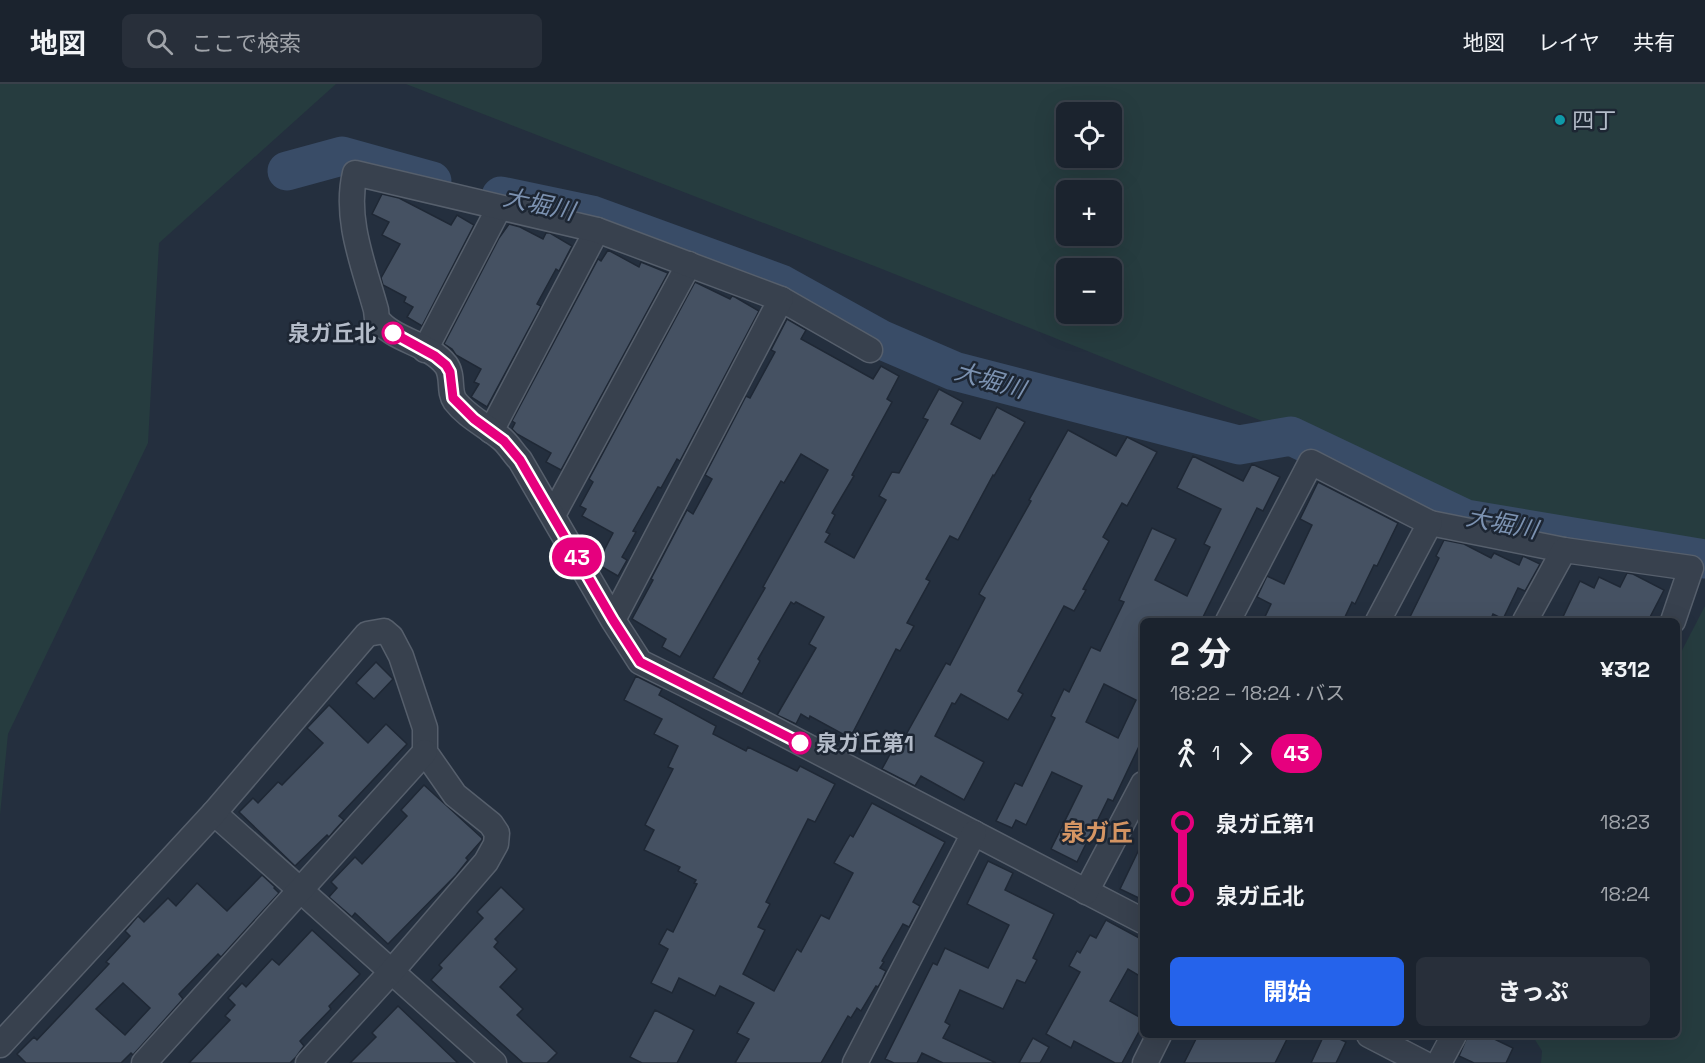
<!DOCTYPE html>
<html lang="ja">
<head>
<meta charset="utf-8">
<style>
  :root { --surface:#1b232e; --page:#282f3a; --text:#f1f3f6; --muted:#a0a4aa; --line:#39404a; --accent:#2563eb }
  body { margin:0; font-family:"Space Grotesk","Noto Sans JP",sans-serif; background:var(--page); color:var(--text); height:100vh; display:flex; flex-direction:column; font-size:22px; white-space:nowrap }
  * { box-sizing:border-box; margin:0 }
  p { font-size:20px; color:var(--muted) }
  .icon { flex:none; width:33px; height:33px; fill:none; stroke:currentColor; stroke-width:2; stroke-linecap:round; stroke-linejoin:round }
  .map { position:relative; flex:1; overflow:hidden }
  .details { position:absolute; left:1140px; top:534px; width:540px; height:420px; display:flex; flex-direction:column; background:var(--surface); border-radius:9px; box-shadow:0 6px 24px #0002,0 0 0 2px var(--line) }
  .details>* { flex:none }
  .badge { padding:0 12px; border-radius:20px; font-size:21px; line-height:39px }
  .controls { position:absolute; left:1056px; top:18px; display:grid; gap:12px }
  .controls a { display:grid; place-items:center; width:66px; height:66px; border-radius:9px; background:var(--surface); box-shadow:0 6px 24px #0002,0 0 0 2px var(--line); font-size:30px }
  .map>.badge { position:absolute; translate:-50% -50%; box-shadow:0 0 0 3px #fff }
  .legs { display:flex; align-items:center; gap:9px; height:66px; padding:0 30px; font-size:20px }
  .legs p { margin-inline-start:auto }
  .summary { display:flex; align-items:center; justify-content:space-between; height:102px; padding:0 30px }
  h1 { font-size:33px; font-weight:700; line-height:45px }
  .action { display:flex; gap:12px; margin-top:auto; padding:12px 30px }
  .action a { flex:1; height:69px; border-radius:9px; background:var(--accent); color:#fff; font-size:24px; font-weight:700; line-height:69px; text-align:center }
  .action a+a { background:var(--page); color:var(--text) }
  ul { padding:0 30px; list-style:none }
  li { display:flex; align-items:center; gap:21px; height:72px; font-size:22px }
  li i { display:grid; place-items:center; width:9px; height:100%; margin:0 8px; background:currentColor }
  li i::after { content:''; width:15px; height:15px; margin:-8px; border:4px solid; border-radius:50%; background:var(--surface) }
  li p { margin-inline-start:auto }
  li:first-child i { background:linear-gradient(#0000 50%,currentColor 0) }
  li:last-child i { background:linear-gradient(currentColor 50%,#0000 0) }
  header { display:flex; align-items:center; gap:36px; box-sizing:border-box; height:84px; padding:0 30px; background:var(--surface); border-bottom:2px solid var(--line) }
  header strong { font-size:28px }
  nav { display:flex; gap:33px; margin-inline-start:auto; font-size:21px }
  .search { width:420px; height:54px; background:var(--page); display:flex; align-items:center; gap:15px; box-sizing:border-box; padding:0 21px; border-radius:9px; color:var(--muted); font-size:22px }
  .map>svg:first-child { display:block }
  .green { fill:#263c3f; fill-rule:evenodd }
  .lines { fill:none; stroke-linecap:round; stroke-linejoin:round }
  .river { stroke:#394c67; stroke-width:39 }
  .building { fill:#455162; stroke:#1f2835; stroke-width:1.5; fill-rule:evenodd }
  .minor-casing { stroke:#565f6c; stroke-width:27 }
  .minor { stroke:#38414e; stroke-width:24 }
  .line-1-casing { stroke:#fff; stroke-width:14 }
  .line-1 { stroke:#e6007e; stroke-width:9 }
  .culture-dot { fill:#0f9aa8; stroke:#1d2633; stroke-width:2 }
  .stop-1-dot { fill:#fff; stroke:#e6007e; stroke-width:3 }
  .labels { text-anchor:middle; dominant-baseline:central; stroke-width:5; stroke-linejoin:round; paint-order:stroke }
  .poi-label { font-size:22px; fill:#b4bcc9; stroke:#1d2633; text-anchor:start }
  .stop-label { font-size:22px; font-weight:bold; fill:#b4bcc9; stroke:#1d2633; text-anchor:end }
  .water-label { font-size:24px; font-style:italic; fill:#7c92b1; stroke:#1d2633 }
  .neighbourhood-label { font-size:24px; font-weight:bold; fill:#d59563; stroke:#1d2633 }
</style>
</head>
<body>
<header>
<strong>地図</strong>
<div class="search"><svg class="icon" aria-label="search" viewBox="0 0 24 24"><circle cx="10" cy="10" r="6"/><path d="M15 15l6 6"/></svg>ここで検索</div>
<nav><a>地図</a><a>レイヤ</a><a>共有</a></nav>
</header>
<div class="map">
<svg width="1705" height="979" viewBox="0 0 1705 979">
  <rect width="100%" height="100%" fill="#242f3e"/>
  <g class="green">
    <path d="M0,0H336L159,159L148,359L8,650L0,731Z"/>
    <path d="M406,0H1705V478L1447,411L882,185ZM1066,28H1112V74H1066ZM1066,106H1112V152H1066ZM1066,184H1112V230H1066Z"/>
    <path d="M1705,522V979H1541L1542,967L1532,951H1677V576Z"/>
  </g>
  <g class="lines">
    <g class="river">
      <path d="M287,87L342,72L432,97"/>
      <path d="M501,112L592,131L781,200L882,256L954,287L1239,361L1291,352L1466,435L1705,475"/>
    </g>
  </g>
  <g class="building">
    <path d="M382,110L399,114L451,141L457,131L474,141L422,242L407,233L413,223L404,218L406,213L383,201L381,194L400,160L382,151L389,138L372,130Z"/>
    <path d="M509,140L520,143L543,155L546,149H550L572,162L559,187L556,185L537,220L541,222L487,323L471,313L479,300L474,298L481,285L456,271L452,265L444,260L499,154Z"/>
    <path d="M608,166L639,183L641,178L668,189L561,386L546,378L551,369L517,350L512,345L515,339L512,337L598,175L601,177Z"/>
    <path d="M695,198L730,215L732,212L735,213L759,227L680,377L677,375L661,404L658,403L633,447L636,448L622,473L627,476L618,492L597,480L613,449L582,432L586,425L580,422L593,398L589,395Z"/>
    <path d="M787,235L806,246L801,255L873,295L881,282L899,292L887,315L892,318L852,391L854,392L832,429L835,431L826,448L830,450L825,458L854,474L886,416L879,412L892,388L899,389L928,336L923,334L939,305L963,318L951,340L980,355L997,323L1025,338L994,392L993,391L958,456L950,452L926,495L930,497L907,539L914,542L900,567L896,565L850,654L810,632L809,635L801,630L796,640L777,631L816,564L809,560L824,533L796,518L794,520L791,518L758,575L760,577L742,610L713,594L765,504L763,503L828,386L801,370L784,399L781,397L680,573L662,563L666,555L632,535L653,496L651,495L687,426L693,430L712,395L705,391L746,312L750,314L775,268L771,266Z"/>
    <path d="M1068,346L1116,372L1127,353L1157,368L1127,422L1122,419L1103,453L1109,457L1083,505L1086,506L1074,527L1064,522L1018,607L1023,610L1008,636L961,610L955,620L952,619L935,652L984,678L964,716L921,692L915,702L882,685L894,663L898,665L946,579L950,581L985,514L979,510L1031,417L1029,416Z"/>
    <path d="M1193,372L1243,397L1252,380L1280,393L1263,427L1257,424L1201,537H1143V654L1113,717L1108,715L1077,778L1051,765L1082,702L1052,688L1026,741L1016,736L1012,744L996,737L1015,699L1022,702L1055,634L1051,632L1064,605L1069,608L1091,563L1100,567L1124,518L1119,516L1152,444L1176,455L1155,496L1187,512L1210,463L1204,460L1221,425L1177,404ZM1104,600L1136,616L1118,654L1086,638Z"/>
    <path d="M1318,398L1398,439L1377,482L1374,481L1355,520L1352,518L1343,537H1263L1271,520L1257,513L1267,492L1284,500L1312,441L1300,435Z"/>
    <path d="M1444,456L1464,460L1491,474L1494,469L1519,481L1523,472L1540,480L1525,507L1518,504L1503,535L1493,530L1490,537H1408L1439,474L1436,472Z"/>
    <path d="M1627,489L1633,490L1664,506L1648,537H1561L1580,497L1594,504L1599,493L1620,503Z"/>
    <path d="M376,578L393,595L374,615L356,599Z"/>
    <path d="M636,592L662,605L659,611L716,642L713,650L746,667L748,663L797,687L800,682L835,700L815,738L808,735L766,818L770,820L758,843L765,846L743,890L774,907L797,865L801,868L821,831L829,835L853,789L834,779L850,751L853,753L872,719L945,758L913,818L920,822L909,843L903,840L882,877L884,878L880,884L886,887L881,898L878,903L876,902L861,927L857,924L851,934L848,932L821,979H735L749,955L737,949L754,919L720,902L715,912L679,894L672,909L651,899L668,865L659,860L667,845L673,848L697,800L694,799L696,796L678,787L680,783L644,766L654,746L645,741L673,685L668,683L678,662L654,650L662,635L624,616Z"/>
    <path d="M329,621L368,659L386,640L407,660L339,732L344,736L334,747L329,753L327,751L295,782L239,728L253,714L258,719L278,698L282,701L323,659L307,644Z"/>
    <path d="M424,701L482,754V756L466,774L468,776L456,791L388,860L355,829L352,833L329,813L337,804L331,798L355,773L362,780L407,732L401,726Z"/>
    <path d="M1143,757V816L1120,805Z"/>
    <path d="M988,777L1013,789L1005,806L1054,830L1033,874L1037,876L1025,899L1017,896L1003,925L960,906L945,938L950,941L943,954L996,979H943L922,969L917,979H894L885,975L933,879L937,881L945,864L988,884L1009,841L967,820Z"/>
    <path d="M262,791L275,803L274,804L279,809L221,873L218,870L179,910L183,915L133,971L131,969L121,979H26L17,970L34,953L37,956L109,880L106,878L130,852L125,847L138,832L144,838L168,814L176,822L197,799L227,827ZM123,899L150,924L125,951L96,925Z"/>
    <path d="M501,803L524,825L495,855L498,858L494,863L517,885L500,903L523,925L517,931L557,969L547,979H523L431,896L442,884L439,881L483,834L477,828Z"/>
    <path d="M1106,836L1143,856V894L1128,885L1110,917L1143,935V940L1122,979H1115L1074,957L1071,964L1046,950L1080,888L1069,882L1077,867L1080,869L1090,851L1096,854Z"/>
    <path d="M312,846L360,890L329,922L331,925L300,957L304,962L296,973L290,979H189L230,936L225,932L235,921L228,914L242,899L246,903L272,875L279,881Z"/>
    <path d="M398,922L435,957L458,979H350L376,953L372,949Z"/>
    <path d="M655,926L694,946L677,979H642L630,973Z"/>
    <path d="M1198,951H1289L1275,979H1184Z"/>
    <path d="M1324,951H1331L1346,958L1336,979H1311Z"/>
    <path d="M1468,951H1486L1513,964L1506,979H1474L1459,972Z"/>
    <path d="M1033,954L1049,963L1040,979H1019Z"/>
  </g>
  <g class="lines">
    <g class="minor-casing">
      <g id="minor">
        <path d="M781,215L870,266"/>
        <path d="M425,266L499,124"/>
        <path d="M491,347L597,146"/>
        <path d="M553,431L689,180"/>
        <path d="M1430,439L1564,466"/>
        <path d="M613,536L781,215L597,146L355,89C344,135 364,182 376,226L377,235C394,257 429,259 446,281C454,292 448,307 455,317C467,333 487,342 502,355C509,361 514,370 520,376L613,536L640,578L749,632L1143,837"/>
        <path d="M1228,537L1311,378L1430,439L1378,537"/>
        <path d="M1525,537L1564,466L1691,484L1673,537"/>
        <path d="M214,729L494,979"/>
        <path d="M1086,808L1143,700"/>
        <path d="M1369,951L1423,979"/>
        <path d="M0,961L214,729L367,550L384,547L391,553L401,572L425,644V668L455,711L491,740L497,749L496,760L486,778L392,887L308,979"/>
        <path d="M144,979L425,668"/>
        <path d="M855,979L974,749"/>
        <path d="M1145,979L1159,951"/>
        <path d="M1439,979L1454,951"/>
      </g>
    </g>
    <use href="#minor" class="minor"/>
  </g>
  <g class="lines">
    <g class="line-1-casing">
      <path id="line-1" d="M393,249L435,272L446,281L450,288L453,314L474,335L504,357L520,376L613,536L640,578L800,659"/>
    </g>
    <use href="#line-1" class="line-1"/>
  </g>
  <circle class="culture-dot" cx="1560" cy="36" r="6"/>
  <g class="stop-1-dot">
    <circle cx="393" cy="249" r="10"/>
    <circle cx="800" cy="659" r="10"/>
  </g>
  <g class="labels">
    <g class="poi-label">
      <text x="1572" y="36">四丁</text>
    </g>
    <g class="stop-label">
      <text x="376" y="249">泉ガ丘北</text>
      <text x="816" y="659" text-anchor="start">泉ガ丘第1</text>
    </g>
    <g class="water-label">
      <text transform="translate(539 120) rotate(12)">大堀川</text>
      <text transform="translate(990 296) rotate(16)">大堀川</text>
      <text transform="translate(1502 439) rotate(11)">大堀川</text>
    </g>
    <g class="neighbourhood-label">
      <text x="1097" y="748">泉ガ丘</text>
    </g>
  </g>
</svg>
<div class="controls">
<a><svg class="icon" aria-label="locate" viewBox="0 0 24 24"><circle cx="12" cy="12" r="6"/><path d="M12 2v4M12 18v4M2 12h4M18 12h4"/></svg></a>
<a>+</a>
<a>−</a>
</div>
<b class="badge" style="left:577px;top:473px;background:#e6007e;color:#fff">43</b>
<section class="details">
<div class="summary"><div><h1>2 分</h1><p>18:22 – 18:24 · バス</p></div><b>¥312</b></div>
<div class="legs"><svg class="icon" aria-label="walk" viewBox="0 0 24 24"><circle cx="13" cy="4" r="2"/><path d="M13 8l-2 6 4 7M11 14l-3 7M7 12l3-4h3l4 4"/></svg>1<svg class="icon" aria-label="forward" viewBox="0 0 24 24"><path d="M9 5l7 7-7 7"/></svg><b class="badge" style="background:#e6007e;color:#fff">43</b></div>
<ul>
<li><i style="color:#e6007e"></i><b>泉ガ丘第1</b><p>18:23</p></li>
<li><i style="color:#e6007e"></i><b>泉ガ丘北</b><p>18:24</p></li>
</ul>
<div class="action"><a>開始</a><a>きっぷ</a></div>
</section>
</div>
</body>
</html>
